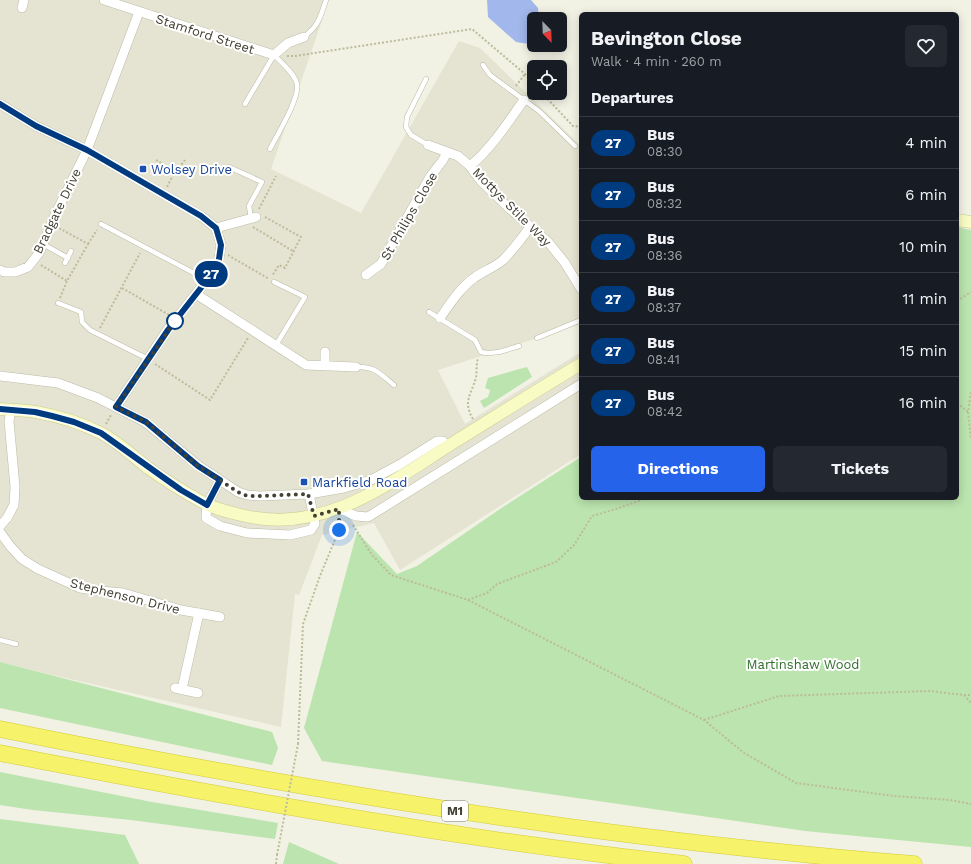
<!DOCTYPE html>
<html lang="en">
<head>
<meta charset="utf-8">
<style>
  :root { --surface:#171b24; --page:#242831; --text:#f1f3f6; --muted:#9ea1a6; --line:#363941; --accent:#2563eb }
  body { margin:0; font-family:"Work Sans",sans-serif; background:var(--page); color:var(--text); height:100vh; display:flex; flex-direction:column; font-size:15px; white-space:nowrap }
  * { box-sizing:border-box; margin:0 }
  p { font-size:13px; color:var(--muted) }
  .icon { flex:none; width:22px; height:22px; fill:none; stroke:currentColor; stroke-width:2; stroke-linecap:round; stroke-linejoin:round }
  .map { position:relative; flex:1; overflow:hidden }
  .panel { position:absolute; left:579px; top:12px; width:380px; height:488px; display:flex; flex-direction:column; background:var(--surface); border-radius:6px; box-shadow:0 2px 10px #0003 }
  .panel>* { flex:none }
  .badge { padding:0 8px; border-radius:13px; font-size:14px; line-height:26px }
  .needle { width:26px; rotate:157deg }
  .fabs { position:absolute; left:527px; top:12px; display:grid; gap:8px }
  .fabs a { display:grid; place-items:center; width:40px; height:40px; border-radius:6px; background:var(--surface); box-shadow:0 2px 10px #0003; font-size:20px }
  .you { position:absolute; width:20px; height:20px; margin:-10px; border:3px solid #fff; border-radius:50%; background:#1a73e8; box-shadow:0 0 0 6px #1a73e833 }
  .map>.badge { position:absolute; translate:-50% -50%; box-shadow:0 0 0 2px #fff }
  h2 { padding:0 12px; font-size:15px; line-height:36px }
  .round { display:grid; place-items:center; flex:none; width:42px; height:42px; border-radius:6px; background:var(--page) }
  .head { display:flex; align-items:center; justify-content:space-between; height:68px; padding:0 12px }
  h1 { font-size:19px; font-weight:700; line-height:30px }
  .primary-button { display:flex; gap:8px; margin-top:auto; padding:8px 12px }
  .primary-button a { flex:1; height:46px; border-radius:6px; background:var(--accent); color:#fff; font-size:16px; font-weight:700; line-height:46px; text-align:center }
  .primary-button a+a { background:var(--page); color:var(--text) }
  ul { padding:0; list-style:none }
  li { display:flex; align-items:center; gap:12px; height:52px; padding:0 12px; border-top:1px solid var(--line) }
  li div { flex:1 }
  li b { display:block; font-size:15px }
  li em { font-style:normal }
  li .badge { min-width:44px; font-weight:700; text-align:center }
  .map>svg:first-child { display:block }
  .residential { fill:#e5e4d2 }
  .green { fill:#bbe4ae }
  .water { fill:#a2b7eb }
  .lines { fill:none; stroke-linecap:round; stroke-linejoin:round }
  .lane-casing { stroke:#bcbba7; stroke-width:5.5 }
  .street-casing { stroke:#bcbba7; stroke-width:10 }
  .secondary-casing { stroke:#c9cc93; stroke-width:13 }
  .highway-casing { stroke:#d4cb3b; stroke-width:17 }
  .path { stroke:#bdbb99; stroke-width:2; stroke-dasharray:2 2; stroke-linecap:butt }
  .lane { stroke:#fff; stroke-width:4.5 }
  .street { stroke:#fff; stroke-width:9 }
  .secondary { stroke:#f8fbc3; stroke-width:12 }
  .highway { stroke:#f6f26a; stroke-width:16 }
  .path-bridge { stroke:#bdbb99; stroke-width:2; stroke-dasharray:2 2; stroke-linecap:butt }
  .line-casing { stroke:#fff; stroke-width:9 }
  .line { stroke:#003b80; stroke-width:6 }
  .walk { stroke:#434134; stroke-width:4; stroke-dasharray:0 7.2 }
  .transit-dot { fill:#1a4fb4; stroke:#fff; stroke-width:1.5 }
  .stop-dot { fill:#fff; stroke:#003b80; stroke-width:2 }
  .labels { text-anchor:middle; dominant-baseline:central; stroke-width:4; stroke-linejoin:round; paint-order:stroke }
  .shield { fill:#fff; stroke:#7b7a71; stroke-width:1 }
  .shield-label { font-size:12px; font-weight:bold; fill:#434134 }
  .street-label { font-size:13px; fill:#434134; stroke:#fff }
  .transit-label { font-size:13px; fill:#164399; stroke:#fff; text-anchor:start }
  .park-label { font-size:13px; fill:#30702b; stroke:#fff }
</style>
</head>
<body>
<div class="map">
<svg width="971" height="864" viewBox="0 0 971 864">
  <rect width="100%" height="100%" fill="#f1f1e4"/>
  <path class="residential" d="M0,0H329L271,169L361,213L459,41L480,48L581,146V324L438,370L465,424L581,352V454L400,570L374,523L322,535L299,595L295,594L281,727L48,674L0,662Z"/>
  <g class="green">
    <path d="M957,227L971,230V847L805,831L322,761L304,728L357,532L397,574L417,566L500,509L581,457V498H957Z"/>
    <path d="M527,367L532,377L484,408L480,401L488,397L490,390L485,388L488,378Z"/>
    <path d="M0,662L272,732L278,748L272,765L0,708Z"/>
    <path d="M0,772L152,802L278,823L275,839L131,820L33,810L0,805Z"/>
    <path d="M0,819L125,835L139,864H0Z"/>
    <path d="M289,842L339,864H283Z"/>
  </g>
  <path class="water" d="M487,0H531L538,8L539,19H534V39L529,44L516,42L488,17Z"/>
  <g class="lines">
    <g class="lane-casing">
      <g id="lane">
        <path d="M304,37C319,25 320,18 326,0"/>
        <path d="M483,65L490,75L539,111L575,146"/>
        <path d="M426,79L407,117L406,127L411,135L428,145"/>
        <path d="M245,104L274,55C281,62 295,74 297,84C300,98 277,135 270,149"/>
        <path d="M229,167L262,182L249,206L251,218"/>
        <path d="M101,224L207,280"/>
        <path d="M43,244L68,258"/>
        <path d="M65,263L71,251"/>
        <path d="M274,282L305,297L276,345"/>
        <path d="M58,303L81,312L82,322L90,330L148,359"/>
        <path d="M429,312L475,340L481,352C494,355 506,350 519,346"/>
        <path d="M537,338L581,320"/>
        <path d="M356,367C375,366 380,374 394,385"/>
        <path d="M0,640L16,644"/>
      </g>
    </g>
    <g class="street-casing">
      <g id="street">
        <path d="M104,0L274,55L288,43L304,37"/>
        <path d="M22,8L24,0"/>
        <path d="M0,104L36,126L87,150L201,216L216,228L221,245L218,266L168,329L116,407"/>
        <path d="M428,145L458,156L470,166L481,181L509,208L549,243L565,263L581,289"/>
        <path d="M470,166C492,148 508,122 524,100"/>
        <path d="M216,228L256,217"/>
        <path d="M0,270L4,272H15L28,267L39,253L56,213L87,150L139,12"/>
        <path d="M366,275L381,264L430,177L443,160L447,152"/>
        <path d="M196,294L306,365L356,367"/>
        <path d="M440,318C450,304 460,288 474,278C483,271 494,268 503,260C513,250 522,238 530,227"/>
        <path d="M325,352V365"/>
        <path d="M0,376L58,383L98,398L145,422L199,466L238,492L247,495L260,496L309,494L344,488L371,480L399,465L437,441H443L447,447"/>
        <path d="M220,480L207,505L206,518L220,526L247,533L290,535L311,530L315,524L309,494"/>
        <path d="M339,509L356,516L368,517L581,384"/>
        <path d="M0,526L7,518L14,505L15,487L9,421L11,410"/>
        <path d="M0,532L10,546L22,559L38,569L80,588L101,591L123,593L181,610L220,617"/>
        <path d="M175,688L198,693"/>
        <path d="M182,689L199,613"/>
      </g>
    </g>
    <g class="secondary-casing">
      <g id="secondary">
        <path d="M957,220L971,222"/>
        <path d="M0,409C12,410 24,410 36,412C58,416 81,423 101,433C118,442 133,456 148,468C166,481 184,492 204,503C215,509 228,512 241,515C324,536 389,483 456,441C498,415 539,389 581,364"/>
      </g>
    </g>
    <g class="highway-casing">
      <g id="highway">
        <path d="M0,729C302,790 606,840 914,864"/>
        <path d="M0,753C227,797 454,839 684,864"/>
      </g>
    </g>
    <g class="path">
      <path d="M287,56H295L472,29L525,74L534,84"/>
      <path d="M516,86L525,74"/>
      <path d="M542,93L573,126L581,127"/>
      <path d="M156,160L170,168V173L173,175L167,187"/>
      <path d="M170,168L172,165L178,169"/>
      <path d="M174,174L185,160"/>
      <path d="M259,209L276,176"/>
      <path d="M265,217L301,237L285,268L279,265L272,276"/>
      <path d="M253,227L293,251"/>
      <path d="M88,244L97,230"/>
      <path d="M228,255L269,279"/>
      <path d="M41,265L67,281L88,244L59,228"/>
      <path d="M122,288L169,315"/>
      <path d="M60,298L67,281"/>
      <path d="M957,301L971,292"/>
      <path d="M100,328L140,253"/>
      <path d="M155,364L210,400L248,338"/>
      <path d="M971,392L968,412L971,439"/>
      <path d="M957,403L968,412"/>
      <path d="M473,419C462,401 472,394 476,377C477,371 476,365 478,358"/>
      <path d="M106,424L111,415"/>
      <path d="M353,525L372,555L391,575L468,600L487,593L497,584L556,562L574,545L592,516L616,509L647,498"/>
      <path d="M468,600L704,720L744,753L796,783L894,796L950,800L971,804"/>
      <path d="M964,695H971"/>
      <path d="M704,720L779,696L929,691L964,695L971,703"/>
      <path d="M298,744L303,624L320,576L339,530V518"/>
      <path d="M276,864L277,855"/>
    </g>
    <use href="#lane" class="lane"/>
    <use href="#street" class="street"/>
    <use href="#secondary" class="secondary"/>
    <use href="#highway" class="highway"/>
    <path class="path-bridge" d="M277,855L298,744"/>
  </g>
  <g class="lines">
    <g class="line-casing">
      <path id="line" d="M0,104L36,126L87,150L201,216L216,228L221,245L218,266L168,330L116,407L146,422L198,466L220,480L207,505L181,490L101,433L74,422L52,416L35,412L0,409"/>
    </g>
    <use href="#line" class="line"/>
    <path class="walk" d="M175,321L176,319L116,407L146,422L198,466L238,492L247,496H260L308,494L314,516L339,509V530"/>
  </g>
  <g class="transit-dot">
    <rect x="139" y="165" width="8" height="8" rx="2"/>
    <rect x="300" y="478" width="8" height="8" rx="2"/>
  </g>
  <circle class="stop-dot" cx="175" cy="321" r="8"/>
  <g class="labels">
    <rect class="shield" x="442" y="801" width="26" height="20" rx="3"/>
    <g class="shield-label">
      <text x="455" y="811">M1</text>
    </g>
    <g class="street-label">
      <text transform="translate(205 34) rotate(18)">Stamford Street</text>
      <text transform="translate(512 207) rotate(45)">Mottys Stile Way</text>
      <text transform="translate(57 211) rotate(-64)">Bradgate Drive</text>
      <text transform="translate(409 216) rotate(-60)">St Philips Close</text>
      <text transform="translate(125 596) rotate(14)">Stephenson Drive</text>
    </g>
    <g class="transit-label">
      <text x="151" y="169">Wolsey Drive</text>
      <text x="312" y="482">Markfield Road</text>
    </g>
    <g class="park-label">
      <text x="803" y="664">Martinshaw Wood</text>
    </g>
  </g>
</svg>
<div class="fabs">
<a><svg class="needle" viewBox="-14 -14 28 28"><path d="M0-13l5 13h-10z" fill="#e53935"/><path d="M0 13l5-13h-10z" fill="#9ea1a6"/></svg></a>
<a><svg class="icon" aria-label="locate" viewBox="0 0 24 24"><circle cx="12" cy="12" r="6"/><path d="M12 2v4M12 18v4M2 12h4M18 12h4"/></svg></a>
</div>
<div class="you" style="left:339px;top:530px"></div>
<b class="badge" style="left:211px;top:274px;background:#003b80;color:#fff">27</b>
<section class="panel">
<div class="head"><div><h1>Bevington Close</h1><p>Walk · 4 min · 260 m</p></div><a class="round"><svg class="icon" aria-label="heart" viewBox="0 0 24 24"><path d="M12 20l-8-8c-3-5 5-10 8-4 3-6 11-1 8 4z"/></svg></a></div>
<h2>Departures</h2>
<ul>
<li><span class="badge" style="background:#003b80;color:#fff">27</span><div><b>Bus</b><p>08:30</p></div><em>4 min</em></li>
<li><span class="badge" style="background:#003b80;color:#fff">27</span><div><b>Bus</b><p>08:32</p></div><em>6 min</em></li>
<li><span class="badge" style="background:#003b80;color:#fff">27</span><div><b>Bus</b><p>08:36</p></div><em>10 min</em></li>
<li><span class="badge" style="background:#003b80;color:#fff">27</span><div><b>Bus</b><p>08:37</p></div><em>11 min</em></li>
<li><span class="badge" style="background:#003b80;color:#fff">27</span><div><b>Bus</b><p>08:41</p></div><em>15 min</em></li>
<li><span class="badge" style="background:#003b80;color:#fff">27</span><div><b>Bus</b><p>08:42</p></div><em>16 min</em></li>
</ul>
<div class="primary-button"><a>Directions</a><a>Tickets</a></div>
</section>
</div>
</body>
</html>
